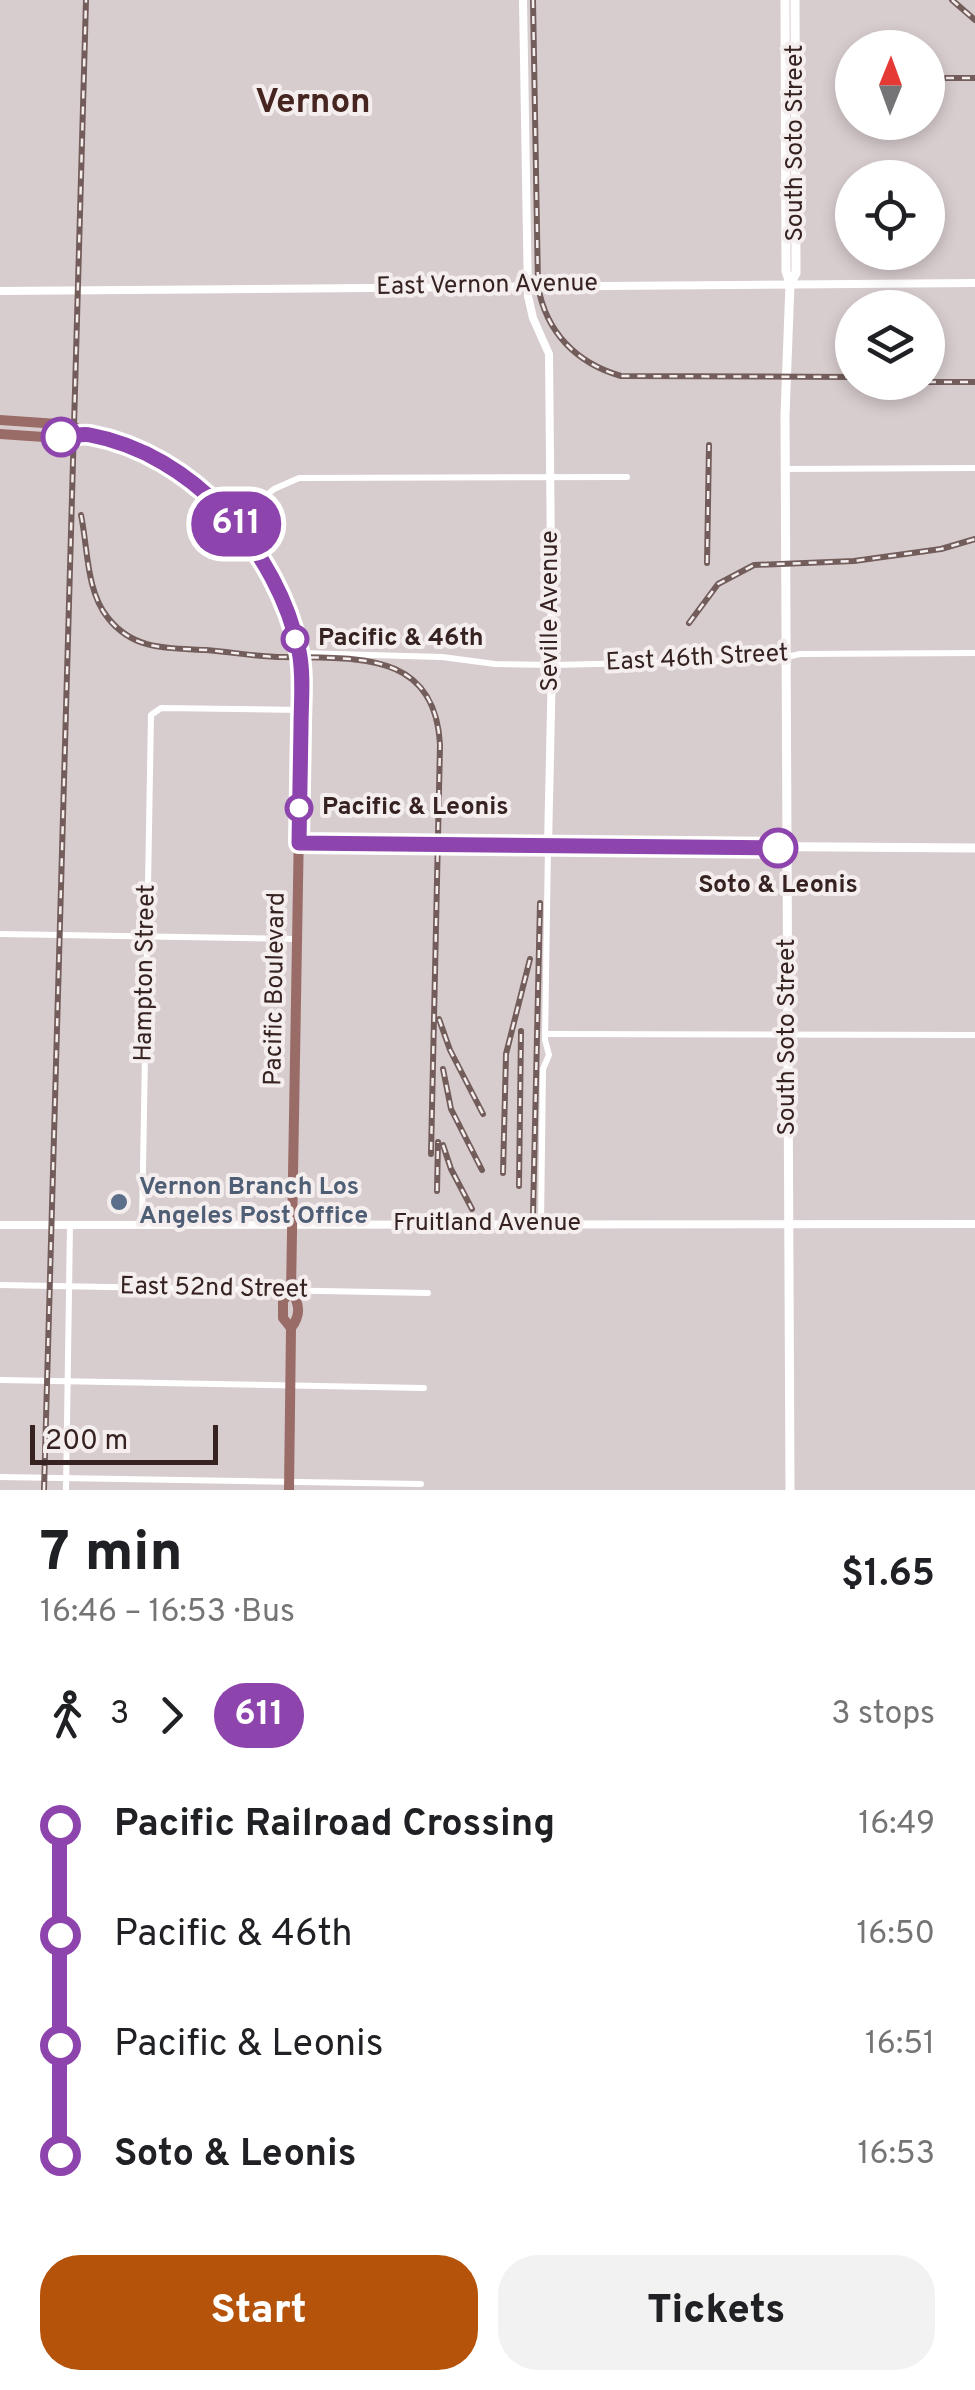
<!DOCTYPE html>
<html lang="en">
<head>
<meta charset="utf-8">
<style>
  :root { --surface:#fff; --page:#f2f2f2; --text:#202124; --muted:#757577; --accent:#b45309 }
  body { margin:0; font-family:Overpass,sans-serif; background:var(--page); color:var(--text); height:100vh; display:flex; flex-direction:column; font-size:38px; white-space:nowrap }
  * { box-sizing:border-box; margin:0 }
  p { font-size:32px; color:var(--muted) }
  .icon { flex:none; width:55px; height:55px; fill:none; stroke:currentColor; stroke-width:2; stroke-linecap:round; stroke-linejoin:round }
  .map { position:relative; height:1490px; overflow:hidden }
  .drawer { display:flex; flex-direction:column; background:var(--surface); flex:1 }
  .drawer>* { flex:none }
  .badge { padding:0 20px; border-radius:32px; font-size:35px; line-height:65px }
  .needle { width:65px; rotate:1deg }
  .buttons { position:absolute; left:835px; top:30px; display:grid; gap:20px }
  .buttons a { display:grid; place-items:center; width:110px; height:110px; border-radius:50%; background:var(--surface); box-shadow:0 5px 15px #0003; font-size:50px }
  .scale { position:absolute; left:30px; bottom:25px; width:188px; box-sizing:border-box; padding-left:10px; border:5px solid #362321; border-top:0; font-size:28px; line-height:35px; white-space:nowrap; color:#362321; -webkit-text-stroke:8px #f5eeef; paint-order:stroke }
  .map>.badge { position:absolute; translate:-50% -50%; box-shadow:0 0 0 5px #fff }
  .legs { display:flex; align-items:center; gap:15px; height:110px; padding:0 40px; font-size:32px }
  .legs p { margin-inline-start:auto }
  .summary { display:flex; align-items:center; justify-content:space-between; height:170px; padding:0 40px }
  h1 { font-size:55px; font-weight:800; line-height:75px }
  .primary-button { display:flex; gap:20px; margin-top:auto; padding:20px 40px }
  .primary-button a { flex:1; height:115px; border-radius:40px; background:var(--accent); color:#fff; font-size:40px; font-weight:800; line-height:115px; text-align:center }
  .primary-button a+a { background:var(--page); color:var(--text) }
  ul { padding:0 40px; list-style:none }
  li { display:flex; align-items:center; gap:35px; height:110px; font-size:38px }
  li i { display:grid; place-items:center; width:15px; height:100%; margin:0 12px; background:currentColor }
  li i::after { content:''; width:25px; height:25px; margin:-12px; border:8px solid; border-radius:50%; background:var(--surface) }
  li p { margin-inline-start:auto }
  li:first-child i { background:linear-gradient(#0000 50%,currentColor 0) }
  li:last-child i { background:linear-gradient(currentColor 50%,#0000 0) }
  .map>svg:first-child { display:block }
  .built { fill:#d8cdce; fill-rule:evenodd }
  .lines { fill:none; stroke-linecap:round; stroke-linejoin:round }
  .minor { stroke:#fff; stroke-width:6 }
  .tertiary { stroke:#fff; stroke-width:8 }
  .secondary { stroke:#fff; stroke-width:9 }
  .primary { stroke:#9a6c67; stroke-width:10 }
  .rail-casing { stroke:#725d5b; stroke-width:6 }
  .rail { stroke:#f5eeef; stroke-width:2.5; stroke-dasharray:8; stroke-linecap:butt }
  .line-1-casing { stroke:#fff; stroke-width:22 }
  .line-1 { stroke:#8e44ad; stroke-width:15 }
  .stop-1-dot { fill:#fff; stroke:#8e44ad; stroke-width:5 }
  .service-dot { fill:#5c6f8a; stroke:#f5eeef; stroke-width:4 }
  .labels { text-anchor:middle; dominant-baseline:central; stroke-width:8; stroke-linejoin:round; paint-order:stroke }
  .street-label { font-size:25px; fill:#362321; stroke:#f5eeef }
  .stop-label { font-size:25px; font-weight:bold; fill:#362321; stroke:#f5eeef; text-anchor:start }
  .service-label { font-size:25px; font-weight:bold; fill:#4e5e75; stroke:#f5eeef; text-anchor:start }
  .district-label { font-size:35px; font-weight:bold; fill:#462420; stroke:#f5eeef }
</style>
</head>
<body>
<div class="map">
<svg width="975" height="1490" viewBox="0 0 975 1490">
  <rect width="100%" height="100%" fill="#e8dedf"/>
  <path class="built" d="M0,0H975V1490H0ZM852,48H928V122H852ZM852,178H928V252H852ZM852,308H928V382H852Z"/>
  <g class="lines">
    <g class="minor">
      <path d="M785,469L975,468"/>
      <path d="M234,522L274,489L299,478L627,477"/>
      <path d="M299,653L442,657L495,664L552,665L774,660L800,654L975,653"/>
      <path d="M0,934L297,939"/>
      <path d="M545,1034L975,1035"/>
      <path d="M541,1224L543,1069L549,1055L545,1040L548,846"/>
      <path d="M142,1225L151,715L161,708L301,710"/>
      <path d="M0,1285L428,1293"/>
      <path d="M0,1380L424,1388"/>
      <path d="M0,1477L421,1484"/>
      <path d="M66,1490L70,1225"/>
    </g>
    <g class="tertiary">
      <path d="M523,0L528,296L533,318L549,354L552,665L548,846"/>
      <path d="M0,291L975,283"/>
      <path d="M0,1225L975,1224"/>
    </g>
    <g class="secondary">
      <path d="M785,0L786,271L790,284L785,415L790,1490"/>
      <path d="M790,284L796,273L795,0"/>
      <path d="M299,843L975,848"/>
    </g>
    <g class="primary">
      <path d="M0,420L72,425L85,434L135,450L188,481L234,522L277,587L291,623L300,658L301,710L291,1291C300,1304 301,1315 291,1328L289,1490"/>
      <path d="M0,434L73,439L85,434"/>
      <path d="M291,1328L283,1318V1301L291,1291"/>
    </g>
    <g class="rail-casing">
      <g id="rail">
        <path d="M533,0L538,286C546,332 576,363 621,376L852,377"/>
        <path d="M952,0L975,20"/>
        <path d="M946,78H975"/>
        <path d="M928,382H975"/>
        <path d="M81,515C88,548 86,591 108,618C134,651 169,648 206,650C232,652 257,657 283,657C354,659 435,649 440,745L431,1154"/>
        <path d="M707,563L709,445"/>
        <path d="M689,623L718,584L754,565L854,561L941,549L975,539"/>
        <path d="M439,1019L450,1050L483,1114"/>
        <path d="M443,1069L451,1109L482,1170"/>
        <path d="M443,1145L451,1169L472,1209"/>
        <path d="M503,1173L506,1054L530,959"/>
        <path d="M519,1186L521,1031"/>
        <path d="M437,1191L438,1142"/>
        <path d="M533,1214L540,903"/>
        <path d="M44,1490L86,0"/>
      </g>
    </g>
    <use href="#rail" class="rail"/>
  </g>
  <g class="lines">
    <g class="line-1-casing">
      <path id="line-1" d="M61,437C72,438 80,433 90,435C193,454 278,551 299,651C304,675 301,703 301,727C300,766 300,804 299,843L778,848"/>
    </g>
    <use href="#line-1" class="line-1"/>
  </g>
  <g class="stop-1-dot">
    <circle cx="61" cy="437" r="18"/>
    <circle cx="295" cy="639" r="12"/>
    <circle cx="299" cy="808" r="12"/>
    <circle cx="778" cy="848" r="18"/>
  </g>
  <circle class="service-dot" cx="119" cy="1202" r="10"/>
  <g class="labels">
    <g class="street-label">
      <text transform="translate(796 143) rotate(-90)">South Soto Street</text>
      <text transform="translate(487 286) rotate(-1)">East Vernon Avenue</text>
      <text transform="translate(551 611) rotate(-90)">Seville Avenue</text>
      <text transform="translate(697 659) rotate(-3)">East 46th Street</text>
      <text transform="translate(146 973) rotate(-89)">Hampton Street</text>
      <text transform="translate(276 989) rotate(-89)">Pacific Boulevard</text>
      <text transform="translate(788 1037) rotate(-90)">South Soto Street</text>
      <text x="487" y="1224">Fruitland Avenue</text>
      <text transform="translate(214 1289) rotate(1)">East 52nd Street</text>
    </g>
    <g class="stop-label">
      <text x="318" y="639">Pacific &amp; 46th</text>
      <text x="322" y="808">Pacific &amp; Leonis</text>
      <text x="778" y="886" text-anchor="middle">Soto &amp; Leonis</text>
    </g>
    <g class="service-label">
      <text x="139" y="1188">Vernon Branch Los<tspan x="139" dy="29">Angeles Post Office</tspan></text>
    </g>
    <g class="district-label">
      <text x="313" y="103">Vernon</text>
    </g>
  </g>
</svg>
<div class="buttons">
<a><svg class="needle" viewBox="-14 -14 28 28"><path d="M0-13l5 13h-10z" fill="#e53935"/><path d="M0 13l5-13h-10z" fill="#757577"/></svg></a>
<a><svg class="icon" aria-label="locate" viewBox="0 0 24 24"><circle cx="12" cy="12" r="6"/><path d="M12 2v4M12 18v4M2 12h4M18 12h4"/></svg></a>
<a><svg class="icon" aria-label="layers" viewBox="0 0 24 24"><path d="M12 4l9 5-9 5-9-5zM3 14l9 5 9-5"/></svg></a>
</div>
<div class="scale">200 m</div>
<b class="badge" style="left:236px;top:524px;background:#8e44ad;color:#fff">611</b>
</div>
<section class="drawer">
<div class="summary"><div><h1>7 min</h1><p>16:46 – 16:53 · Bus</p></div><b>$1.65</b></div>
<div class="legs"><svg class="icon" aria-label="walk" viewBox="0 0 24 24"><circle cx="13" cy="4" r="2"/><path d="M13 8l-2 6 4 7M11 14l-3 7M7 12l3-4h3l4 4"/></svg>3<svg class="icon" aria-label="forward" viewBox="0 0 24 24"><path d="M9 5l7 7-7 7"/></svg><b class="badge" style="background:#8e44ad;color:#fff">611</b><p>3 stops</p></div>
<ul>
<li><i style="color:#8e44ad"></i><b>Pacific Railroad Crossing</b><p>16:49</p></li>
<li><i style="color:#8e44ad"></i><span>Pacific &amp; 46th</span><p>16:50</p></li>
<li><i style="color:#8e44ad"></i><span>Pacific &amp; Leonis</span><p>16:51</p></li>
<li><i style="color:#8e44ad"></i><b>Soto &amp; Leonis</b><p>16:53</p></li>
</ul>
<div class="primary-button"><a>Start</a><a>Tickets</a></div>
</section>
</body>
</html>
